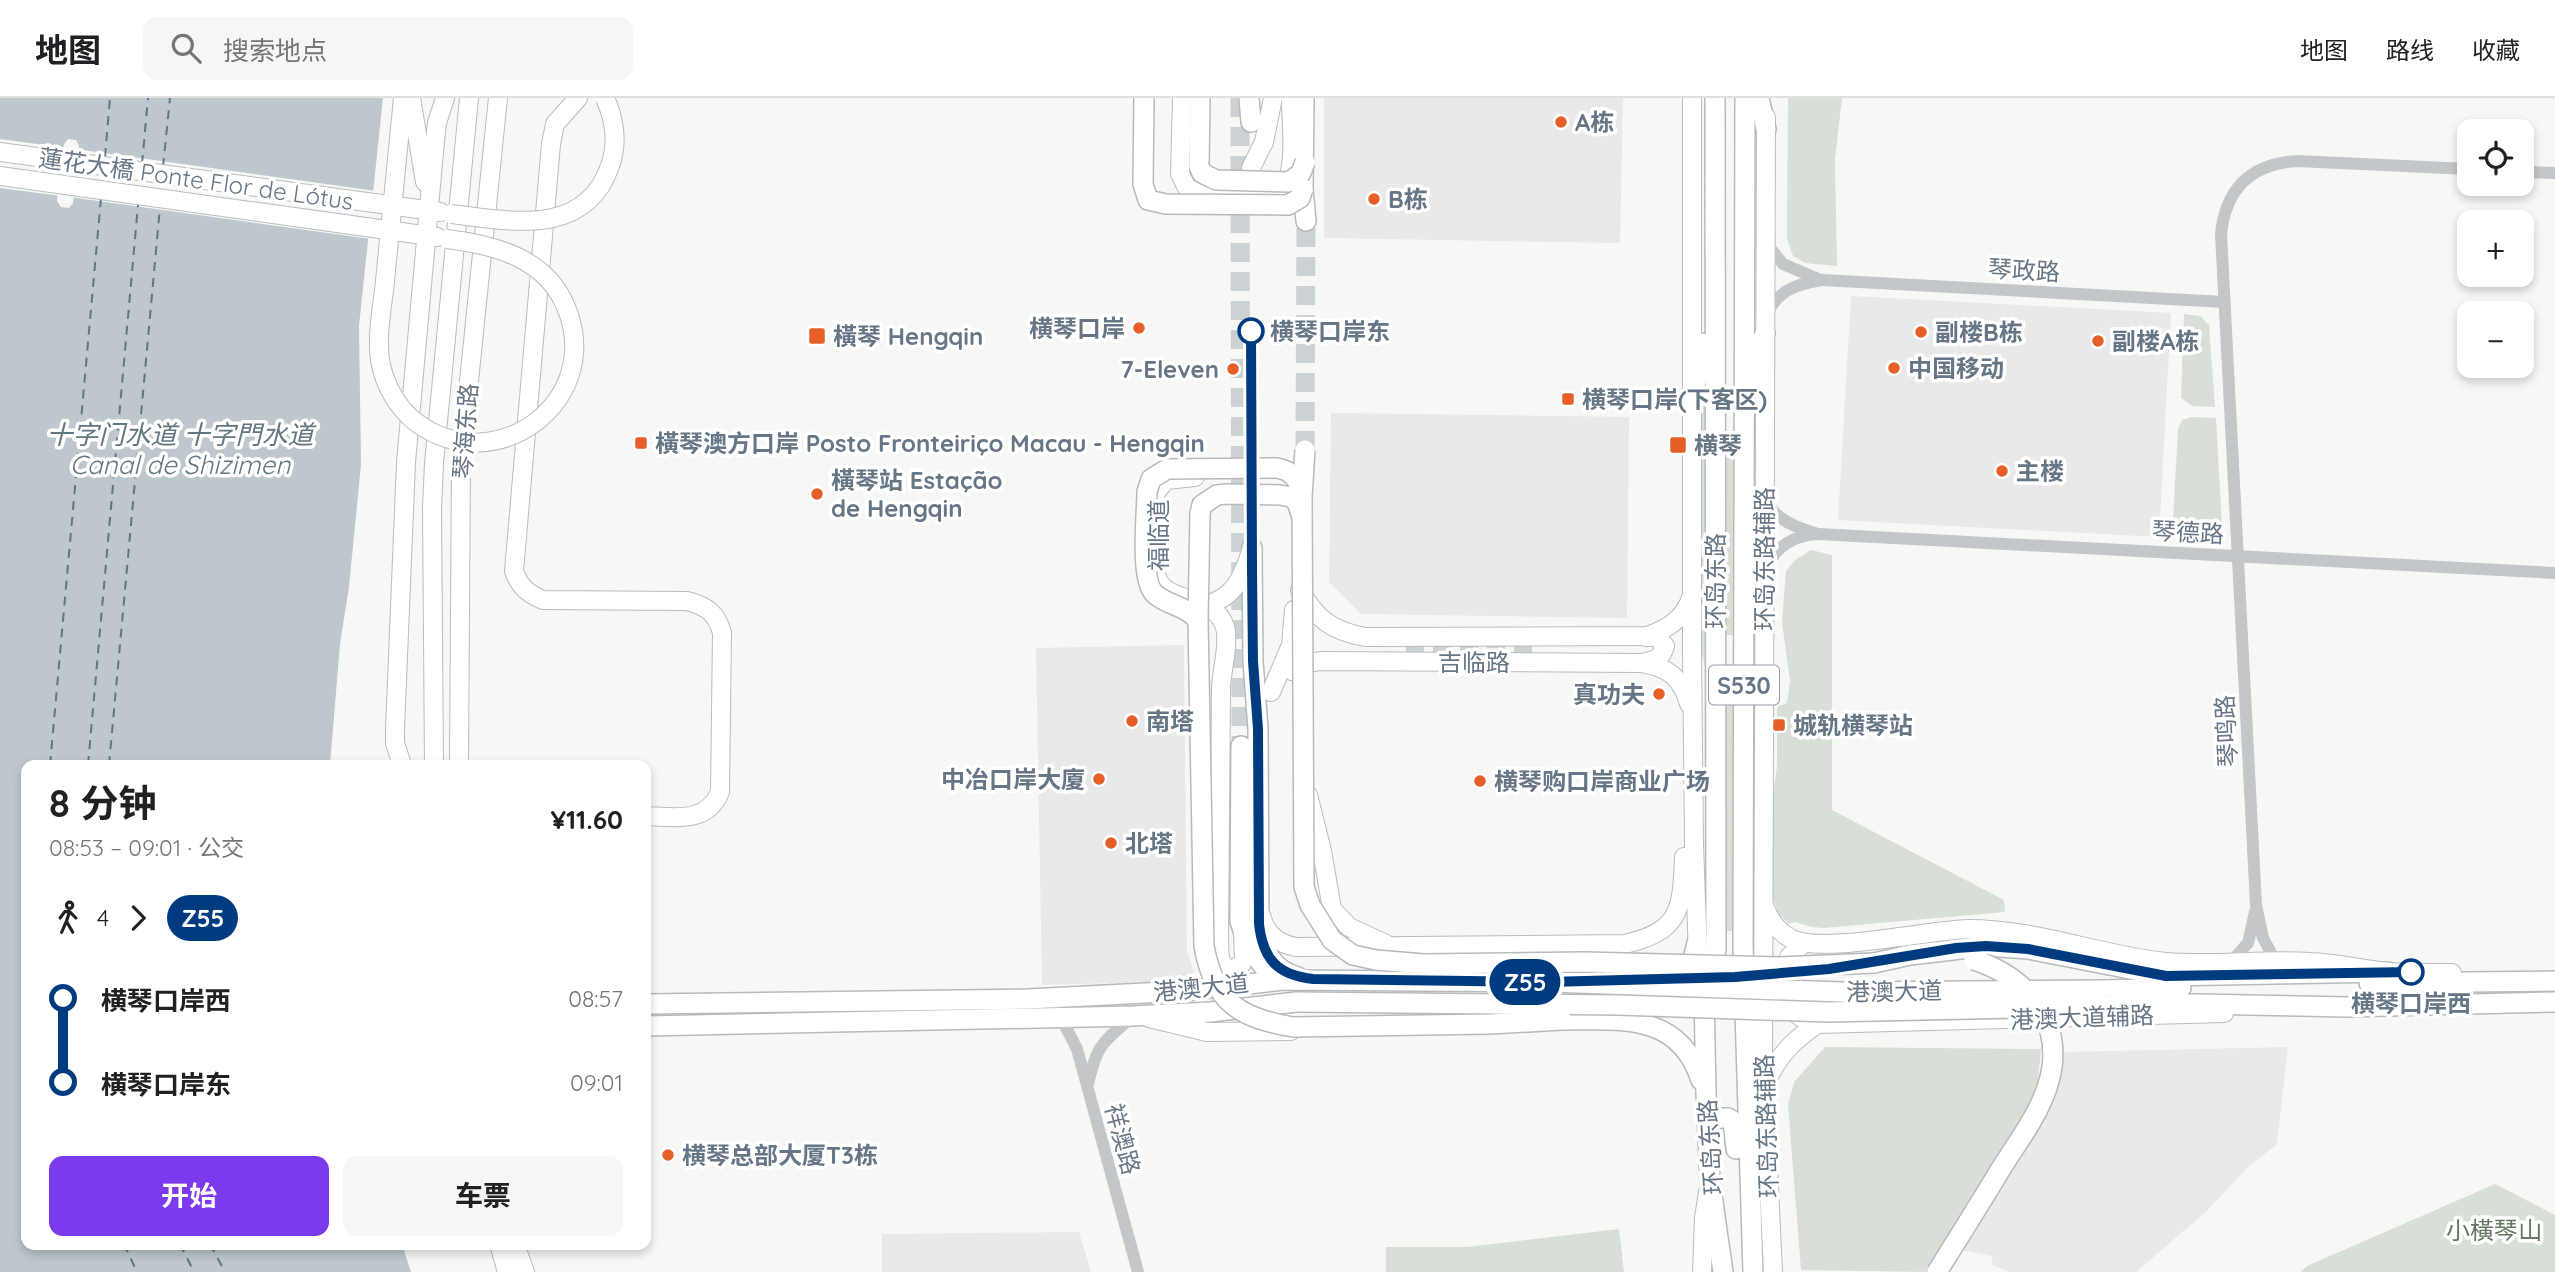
<!DOCTYPE html>
<html lang="zh">
<head>
<meta charset="utf-8">
<style>
  :root { --surface:#fff; --page:#f6f6f6; --text:#202124; --muted:#757577; --line:#e0e0e0; --accent:#7c3aed }
  body { margin:0; font-family:Quicksand,"Noto Sans SC",sans-serif; background:var(--page); color:var(--text); height:100vh; display:flex; flex-direction:column; font-size:26px; white-space:nowrap }
  * { box-sizing:border-box; margin:0 }
  p { font-size:23px; color:var(--muted) }
  .icon { flex:none; width:38px; height:38px; fill:none; stroke:currentColor; stroke-width:2; stroke-linecap:round; stroke-linejoin:round }
  .map { position:relative; flex:1; overflow:hidden }
  .panel { position:absolute; left:21px; top:662px; width:630px; height:490px; display:flex; flex-direction:column; background:var(--surface); border-radius:14px; box-shadow:0 4px 10px #0003 }
  .panel>* { flex:none }
  .badge { padding:0 14px; border-radius:23px; font-size:24px; line-height:46px }
  .controls { position:absolute; left:2457px; top:21px; display:grid; gap:14px }
  .controls a { display:grid; place-items:center; width:77px; height:77px; border-radius:14px; background:var(--surface); box-shadow:0 4px 10px #0003; font-size:35px }
  .map>.badge { position:absolute; translate:-50% -50%; box-shadow:0 0 0 4px #fff }
  .legs { display:flex; align-items:center; gap:10px; height:77px; padding:0 28px; font-size:23px }
  .legs p { margin-inline-start:auto }
  .summary { display:flex; align-items:center; justify-content:space-between; height:119px; padding:0 28px }
  h1 { font-size:38px; font-weight:700; line-height:52px }
  .button { display:flex; gap:14px; margin-top:auto; padding:14px 28px }
  .button a { flex:1; height:80px; border-radius:14px; background:var(--accent); color:#fff; font-size:28px; font-weight:700; line-height:80px; text-align:center }
  .button a+a { background:var(--page); color:var(--text) }
  ul { padding:0 28px; list-style:none }
  li { display:flex; align-items:center; gap:24px; height:84px; font-size:26px }
  li i { display:grid; place-items:center; width:10px; height:100%; margin:0 9px; background:currentColor }
  li i::after { content:''; width:18px; height:18px; margin:-9px; border:5px solid; border-radius:50%; background:var(--surface) }
  li p { margin-inline-start:auto }
  li:first-child i { background:linear-gradient(#0000 50%,currentColor 0) }
  li:last-child i { background:linear-gradient(currentColor 50%,#0000 0) }
  header { display:flex; align-items:center; gap:42px; box-sizing:border-box; height:98px; padding:0 35px; background:var(--surface); border-bottom:2px solid var(--line) }
  header strong { font-size:33px }
  nav { display:flex; gap:38px; margin-inline-start:auto; font-size:24px }
  .search { width:490px; height:63px; background:var(--page); display:flex; align-items:center; gap:18px; box-sizing:border-box; padding:0 24px; border-radius:14px; color:var(--muted); font-size:26px }
  .map>svg:first-child { display:block }
  .built { fill:#e8e9e8 }
  .green { fill:#d8dfd6 }
  .water { fill:#bdc7cc; fill-rule:evenodd }
  .pier { fill:#f7f8f5 }
  .lines { fill:none; stroke-linecap:round; stroke-linejoin:round }
  .ferry { stroke:#627782; stroke-width:2; stroke-dasharray:9 7; stroke-linecap:butt }
  .secondary-tunnel { stroke:#ccd1d4; stroke-width:18; stroke-dasharray:18 9; stroke-linecap:butt }
  .primary-tunnel { stroke:#ccd1d4; stroke-width:19; stroke-dasharray:19 10; stroke-linecap:butt }
  .secondary-casing { stroke:#b7bcc1; stroke-width:20 }
  .primary-casing { stroke:#b6babe; stroke-width:22 }
  .minor { stroke:#c3c7ca; stroke-width:12 }
  .secondary { stroke:#fff; stroke-width:18 }
  .primary { stroke:#fff; stroke-width:19 }
  .secondary-bridge-casing { stroke:#b7bcc1; stroke-width:20; stroke-linecap:butt }
  .primary-bridge-casing { stroke:#b6babe; stroke-width:22; stroke-linecap:butt }
  .secondary-bridge { stroke:#fff; stroke-width:18 }
  .primary-bridge { stroke:#fff; stroke-width:19 }
  .line-1-casing { stroke:#fff; stroke-width:16 }
  .line-1 { stroke:#003b80; stroke-width:10 }
  .poi-dot { fill:#e55f27; stroke:#fff; stroke-width:2.5 }
  .stop-1-dot { fill:#fff; stroke:#003b80; stroke-width:3.5 }
  .labels { text-anchor:middle; dominant-baseline:central; stroke-width:7; stroke-linejoin:round; paint-order:stroke }
  .shield { fill:#fff; stroke:#949faa; stroke-width:2 }
  .shield-label { font-size:23px; font-weight:bold; fill:#667686 }
  .poi-label { font-size:24px; font-weight:bold; fill:#667686; stroke:#fff; text-anchor:start }
  .street-label { font-size:24px; fill:#667686; stroke:#fff }
  .stop-label { font-size:24px; font-weight:bold; fill:#667686; stroke:#fff; text-anchor:start }
  .park-label { font-size:24px; fill:#647861; stroke:#fff }
  .water-label { font-size:26px; font-style:italic; fill:#627782; stroke:#fff }
</style>
</head>
<body>
<header>
<strong>地图</strong>
<div class="search"><svg class="icon" aria-label="search" viewBox="0 0 24 24"><circle cx="10" cy="10" r="6"/><path d="M15 15l6 6"/></svg>搜索地点</div>
<nav><a>地图</a><a>路线</a><a>收藏</a></nav>
</header>
<div class="map">
<svg width="2555" height="1174" viewBox="0 0 2555 1174">
  <rect width="100%" height="100%" fill="#f7f8f5"/>
  <g class="built">
    <path d="M1324,0H1623L1620,145L1324,140Z"/>
    <path d="M1851,198L2171,215L2159,439L1838,422Z"/>
    <path d="M1331,315L1629,319L1627,520L1361,516L1329,484Z"/>
    <path d="M1184,547L1187,853L1194,875L1185,883L1042,887L1036,550Z"/>
    <path d="M2288,949L2277,1046L2247,1070L2207,1113L2136,1174H2009L1991,1166L1993,1158L1961,1152L2051,1006L2059,985L2063,954Z"/>
    <path d="M1079,1134L1091,1174H882V1136Z"/>
  </g>
  <g class="green">
    <path d="M1788,0H1842L1835,62L1837,168L1805,165L1793,158L1787,141Z"/>
    <path d="M2184,216L2200,218L2209,227L2215,309L2192,308L2181,300Z"/>
    <path d="M1706,286V575L1701,550L1702,305Z"/>
    <path d="M2191,319L2216,320L2222,428L2217,438L2207,442L2172,440L2178,331L2182,322Z"/>
    <rect x="1726" y="355" width="7" height="182"/>
    <rect x="1753" y="363" width="6" height="258"/>
    <path d="M1811,452L1832,457V712L2004,802L2005,814L1823,830L1812,829L1795,824L1789,826L1778,815L1773,800L1772,705L1777,668V609L1787,605L1790,583L1782,524L1786,473L1795,462Z"/>
    <path d="M1725,568H1734L1733,833H1724Z"/>
    <path d="M1825,949L2041,951L2037,994L1928,1174L1801,1172L1788,1006L1794,984Z"/>
    <path d="M2495,1086L2555,1117V1174H2301L2307,1168Z"/>
    <path d="M1619,1131L1624,1174H1386V1149H1467Z"/>
  </g>
  <path class="water" d="M0,0H383L359,228L361,366L349,489L340,546L330,667H26V1146H402L411,1174H0ZM68,41L76,42L79,48L73,105L69,110L61,109L57,103L64,46Z"/>
  <g class="pier">
    <path d="M0,41L67,50L61,98L0,90Z"/>
    <path d="M75,51L376,93L371,141L70,99Z"/>
  </g>
  <g class="lines">
    <g class="ferry">
      <path d="M105,59L110,0"/>
      <path d="M142,66L148,0"/>
      <path d="M163,69L170,0"/>
      <path d="M50,667L101,100"/>
      <path d="M88,667L138,107"/>
      <path d="M109,667L160,109"/>
      <path d="M124,1146L137,1174"/>
      <path d="M180,1146L194,1174"/>
      <path d="M210,1146L225,1174"/>
    </g>
    <path class="secondary-tunnel" d="M1406,550L1532,551"/>
    <g class="primary-tunnel">
      <path d="M1240,0L1241,648"/>
      <path d="M1305,352L1306,123"/>
    </g>
    <g class="secondary-casing">
      <g id="secondary">
        <path d="M411,0L425,84"/>
        <path d="M578,0L555,26L551,46L514,473C519,488 528,496 543,502L687,503C706,508 717,515 722,535L720,694C707,726 674,719 646,718"/>
        <path d="M1182,0L1180,76L1187,90L1200,96L1269,97C1275,95 1280,94 1284,89C1297,71 1291,23 1291,0"/>
        <path d="M1692,0V553L1694,746L1698,858"/>
        <path d="M1766,19L1763,959L1773,1174"/>
        <path d="M0,54L440,114"/>
        <path d="M1251,70L1264,44L1273,0"/>
        <path d="M0,78L437,139"/>
        <path d="M384,193L403,0"/>
        <path d="M1195,379L1166,382L1156,394L1154,404C1154,421 1151,466 1157,480C1167,507 1221,496 1226,534C1228,552 1222,571 1221,589L1219,841C1220,854 1217,867 1231,872L1241,867L1244,860L1243,836"/>
        <path d="M1300,492C1316,521 1332,533 1365,539L1647,538C1667,531 1684,521 1691,500"/>
        <path d="M1204,507C1232,502 1242,481 1250,456"/>
        <path d="M1642,565C1654,562 1662,561 1665,548L1657,539H1645"/>
        <path d="M1292,573L1309,565L1320,563L1642,565C1668,569 1682,580 1689,606"/>
        <path d="M1271,594L1291,547L1294,512"/>
        <path d="M402,667L395,645V631L406,364L435,43L437,25L445,0"/>
        <path d="M434,667L432,410L434,365L469,0"/>
        <path d="M459,667L461,361L498,0"/>
        <path d="M1308,697L1322,753L1332,811L1349,829L1386,846"/>
        <path d="M1764,808C1769,821 1777,833 1790,840C1819,857 1928,832 1968,831C2037,831 2099,857 2166,864C2214,868 2262,861 2310,864C2336,865 2362,871 2388,874C2409,875 2431,875 2452,875"/>
        <path d="M1261,817C1265,835 1278,846 1296,849L1625,846C1681,833 1682,811 1684,759"/>
        <path d="M1804,845L1789,859C1784,889 1782,918 1817,926L2224,915"/>
        <path d="M1149,920L1207,934L1291,933"/>
        <path d="M1766,986C1776,959 1794,942 1817,926"/>
        <path d="M499,1146L507,1174"/>
        <path d="M515,1146L525,1174"/>
        <path d="M1702,1174L1704,1120L1708,1094"/>
      </g>
    </g>
    <g class="primary-casing">
      <g id="primary">
        <path d="M1249,0L1251,24"/>
        <path d="M1304,0L1303,91L1306,123"/>
        <path d="M1715,0L1716,851L1704,896L1706,995L1710,1083L1723,1174"/>
        <path d="M1745,0L1743,848L1753,1174"/>
        <path d="M1759,0L1766,31"/>
        <path d="M1199,68L1200,0"/>
        <path d="M1756,280L1758,254L1765,235"/>
        <path d="M1692,294L1702,268L1703,245"/>
        <path d="M1252,450L1253,563L1258,631L1259,826C1262,852 1272,872 1298,879"/>
        <path d="M1241,648L1240,823L1248,849L1265,870"/>
        <path d="M1874,865L1910,857L1986,848L2028,851L2166,878L2388,874"/>
        <path d="M2369,885L2555,883"/>
        <path d="M1663,892C1685,882 1692,869 1697,845"/>
        <path d="M2102,892L2181,890"/>
        <path d="M1530,895L1623,896"/>
        <path d="M646,906L1028,901L1184,893L1284,882L1548,884"/>
        <path d="M2110,908L2197,906L2347,909L2555,904"/>
        <path d="M1562,922C1620,922 1679,914 1701,982"/>
        <path d="M646,928L1133,918L1210,914L1296,904"/>
        <path d="M1707,1020H1728L1733,1023L1736,1051"/>
      </g>
    </g>
    <g class="minor">
      <path d="M2522,74L2555,75"/>
      <path d="M1766,145L1783,166L1818,181"/>
      <path d="M1767,216C1778,192 1797,186 1822,182L2224,204"/>
      <path d="M1765,401C1775,421 1794,429 1815,435"/>
      <path d="M1766,470C1776,448 1795,437 1818,436L2555,475"/>
      <path d="M2276,864L2263,840L2256,807L2221,136C2226,90 2251,66 2297,63L2469,71"/>
      <path d="M2230,865L2248,845L2255,814"/>
      <path d="M1058,914L1077,951L1138,1174"/>
      <path d="M1088,986C1097,946 1102,945 1132,919"/>
    </g>
    <use href="#secondary" class="secondary"/>
    <use href="#primary" class="primary"/>
    <g class="secondary-bridge-casing">
      <g id="secondary-bridge">
        <path d="M451,116C510,123 585,140 610,68C618,45 615,22 605,0"/>
        <path d="M384,193C381,215 377,240 380,262C384,286 397,310 417,325C497,383 605,302 566,209C546,160 495,147 447,141"/>
      </g>
    </g>
    <g class="primary-bridge-casing">
      <g id="primary-bridge">
        <path d="M1144,0L1143,86L1148,102L1166,106L1288,107L1300,100L1303,91"/>
        <path d="M1199,68L1202,75L1216,82L1289,84L1301,75L1305,64"/>
        <path d="M1305,352L1302,399L1304,789L1310,807L1332,842L1353,857L1376,862L1424,866L1585,864L1779,869L1874,865"/>
        <path d="M1302,419L1297,404L1291,399L1280,397L1227,396L1217,397L1202,407L1200,415L1198,522L1204,848C1214,904 1239,920 1293,929L1490,926L1562,922"/>
        <path d="M1198,522C1184,507 1170,508 1156,497C1139,485 1147,416 1147,394L1151,381L1167,371L1277,370C1292,373 1298,380 1301,395"/>
        <path d="M1548,884L1842,894L2102,892"/>
        <path d="M1296,904L1618,907L1829,914L2110,908"/>
        <path d="M1937,1174C1959,1139 1981,1104 2002,1069C2021,1039 2047,1006 2052,969C2059,915 2021,877 1974,862"/>
      </g>
    </g>
    <use href="#secondary-bridge" class="secondary-bridge"/>
    <use href="#primary-bridge" class="primary-bridge"/>
  </g>
  <g class="lines">
    <g class="line-1-casing">
      <path id="line-1" d="M1251,233L1252,473L1253,563L1258,631L1259,826C1263,862 1278,877 1313,881L1548,884L1735,879L1829,871L1956,850L1986,848L2028,851L2166,878L2411,874"/>
    </g>
    <use href="#line-1" class="line-1"/>
  </g>
  <g class="poi-dot">
    <circle cx="1561" cy="24" r="7"/>
    <circle cx="1374" cy="101" r="7"/>
    <circle cx="1139" cy="230" r="7"/>
    <circle cx="1921" cy="234" r="7"/>
    <rect x="808" y="229" width="18" height="18" rx="3.5"/>
    <circle cx="2098" cy="243" r="7"/>
    <circle cx="1894" cy="270" r="7"/>
    <circle cx="1233" cy="271" r="7"/>
    <rect x="1561" y="294" width="14" height="14" rx="3.5"/>
    <rect x="634" y="338" width="14" height="14" rx="3.5"/>
    <rect x="1669" y="338" width="18" height="18" rx="3.5"/>
    <circle cx="2002" cy="373" r="7"/>
    <circle cx="817" cy="396" r="7"/>
    <circle cx="1659" cy="596" r="7"/>
    <circle cx="1132" cy="623" r="7"/>
    <rect x="1772" y="620" width="14" height="14" rx="3.5"/>
    <circle cx="1099" cy="681" r="7"/>
    <circle cx="1480" cy="683" r="7"/>
    <circle cx="1111" cy="745" r="7"/>
    <circle cx="668" cy="1057" r="7"/>
  </g>
  <g class="stop-1-dot">
    <circle cx="1251" cy="233" r="12"/>
    <circle cx="2411" cy="874" r="12"/>
  </g>
  <g class="labels">
    <rect class="shield" x="1709" y="567.5" width="70" height="39" rx="5"/>
    <g class="shield-label">
      <text x="1744" y="587">S530</text>
    </g>
    <g class="poi-label">
      <text x="1575" y="24">A栋</text>
      <text x="1388" y="101">B栋</text>
      <text x="1125" y="230" text-anchor="end">横琴口岸</text>
      <text x="1935" y="234">副楼B栋</text>
      <text x="833" y="238">橫琴 Hengqin</text>
      <text x="2112" y="243">副楼A栋</text>
      <text x="1908" y="270">中国移动</text>
      <text x="1219" y="271" text-anchor="end">7-Eleven</text>
      <text x="1582" y="301">横琴口岸(下客区)</text>
      <text x="655" y="345">橫琴澳方口岸 Posto Fronteiriço Macau - Hengqin</text>
      <text x="1694" y="347">横琴</text>
      <text x="2016" y="373">主楼</text>
      <text x="831" y="382">橫琴站 Estação<tspan x="831" dy="28">de Hengqin</tspan></text>
      <text x="1645" y="596" text-anchor="end">真功夫</text>
      <text x="1146" y="623">南塔</text>
      <text x="1793" y="627">城轨横琴站</text>
      <text x="1085" y="681" text-anchor="end">中冶口岸大廈</text>
      <text x="1494" y="683">横琴购口岸商业广场</text>
      <text x="1125" y="745">北塔</text>
      <text x="682" y="1057">横琴总部大厦T3栋</text>
    </g>
    <g class="street-label">
      <text transform="translate(196 81) rotate(8)">蓮花大橋 Ponte Flor de Lótus</text>
      <text transform="translate(2024 172) rotate(3)">琴政路</text>
      <text transform="translate(465 333) rotate(-86)">琴海东路</text>
      <text transform="translate(2188 434) rotate(3)">琴德路</text>
      <text transform="translate(1158 437) rotate(-90)">福临道</text>
      <text transform="translate(1764 461) rotate(-90)">环岛东路辅路</text>
      <text transform="translate(1715 483) rotate(-90)">环岛东路</text>
      <text x="1474" y="564">吉临路</text>
      <text transform="translate(2226 633) rotate(-93)">琴鸣路</text>
      <text transform="translate(1201 889) rotate(-6)">港澳大道</text>
      <text transform="translate(1894 893) rotate(-1)">港澳大道</text>
      <text transform="translate(2082 919) rotate(-2)">港澳大道辅路</text>
      <text transform="translate(1766 1028) rotate(-92)">环岛东路辅路</text>
      <text transform="translate(1123 1041) rotate(75)">祥澳路</text>
      <text transform="translate(1710 1049) rotate(-94)">环岛东路</text>
    </g>
    <g class="stop-label">
      <text x="1270" y="233">横琴口岸东</text>
      <text x="2411" y="905" text-anchor="middle">横琴口岸西</text>
    </g>
    <g class="park-label">
      <text x="2494" y="1132">小橫琴山</text>
    </g>
    <g class="water-label">
      <text x="180" y="336">十字门水道 十字門水道<tspan x="180" dy="30">Canal de Shizimen</tspan></text>
    </g>
  </g>
</svg>
<div class="controls">
<a><svg class="icon" aria-label="locate" viewBox="0 0 24 24"><circle cx="12" cy="12" r="6"/><path d="M12 2v4M12 18v4M2 12h4M18 12h4"/></svg></a>
<a>+</a>
<a>−</a>
</div>
<b class="badge" style="left:1525px;top:884px;background:#003b80;color:#fff">Z55</b>
<section class="panel">
<div class="summary"><div><h1>8 分钟</h1><p>08:53 – 09:01 · 公交</p></div><b>¥11.60</b></div>
<div class="legs"><svg class="icon" aria-label="walk" viewBox="0 0 24 24"><circle cx="13" cy="4" r="2"/><path d="M13 8l-2 6 4 7M11 14l-3 7M7 12l3-4h3l4 4"/></svg>4<svg class="icon" aria-label="forward" viewBox="0 0 24 24"><path d="M9 5l7 7-7 7"/></svg><b class="badge" style="background:#003b80;color:#fff">Z55</b></div>
<ul>
<li><i style="color:#003b80"></i><b>横琴口岸西</b><p>08:57</p></li>
<li><i style="color:#003b80"></i><b>横琴口岸东</b><p>09:01</p></li>
</ul>
<div class="button"><a>开始</a><a>车票</a></div>
</section>
</div>
</body>
</html>
